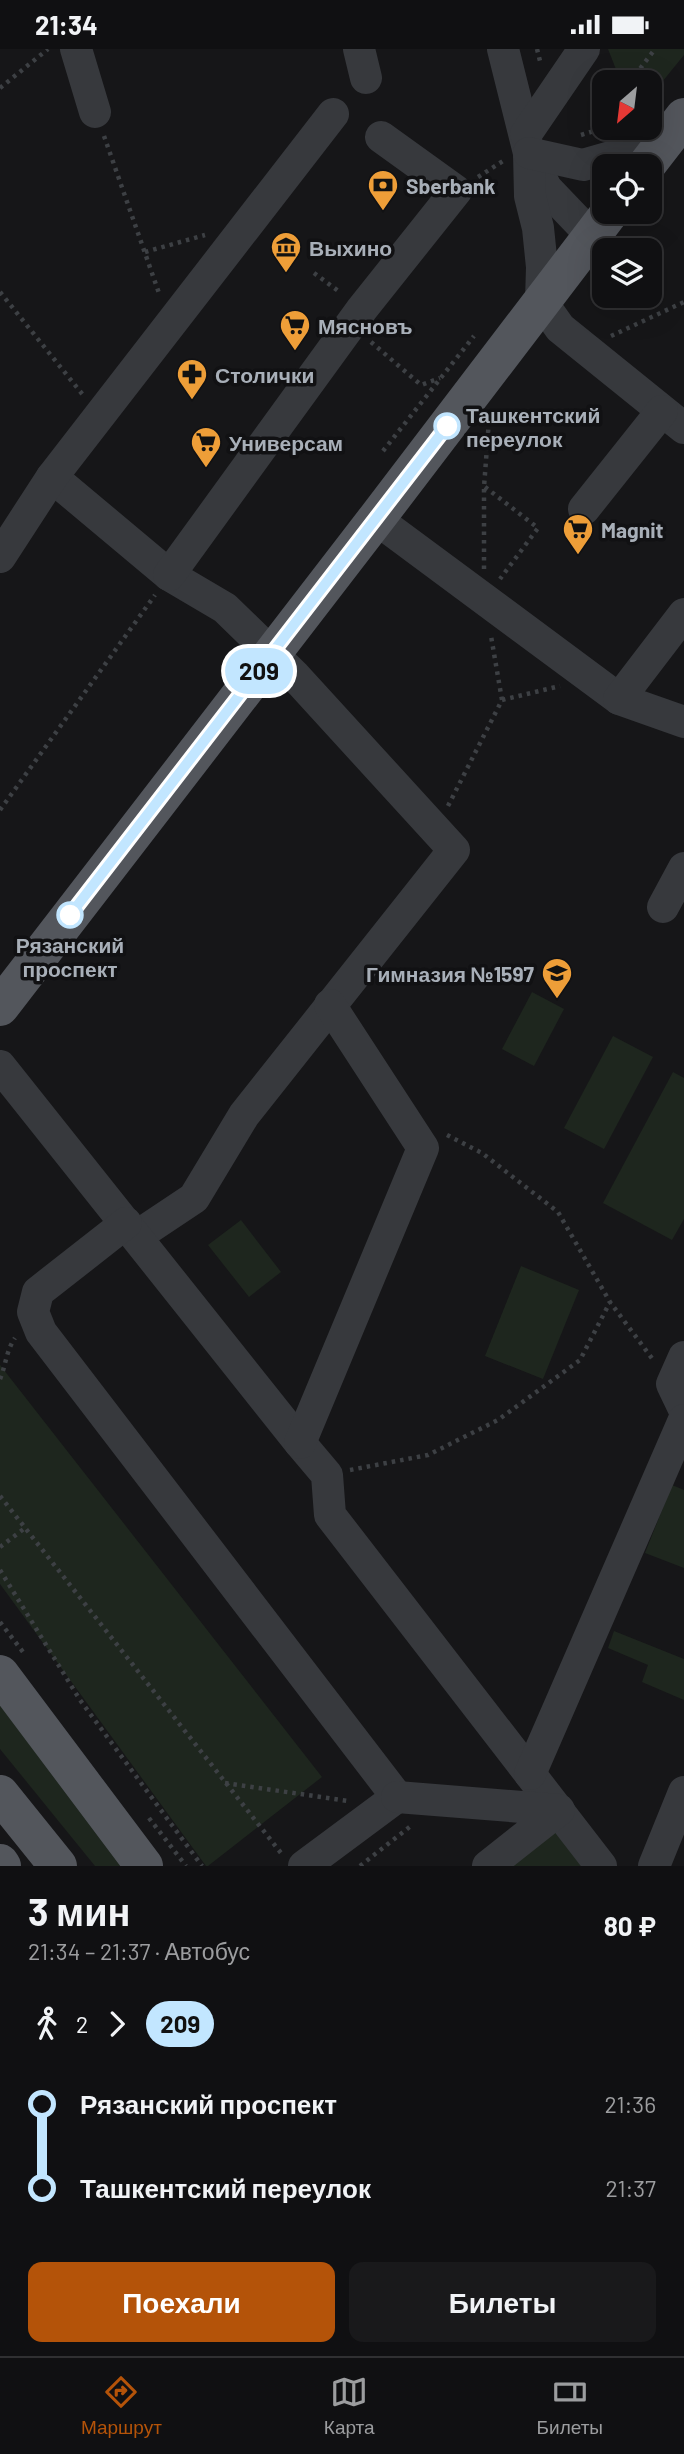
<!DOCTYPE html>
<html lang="ru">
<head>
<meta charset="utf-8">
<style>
  :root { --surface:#101012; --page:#19191b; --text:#f1f3f6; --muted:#9c9d9f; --line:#303032; --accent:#b45309 }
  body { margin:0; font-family:Barlow,sans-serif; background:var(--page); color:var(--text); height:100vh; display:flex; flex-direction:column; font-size:26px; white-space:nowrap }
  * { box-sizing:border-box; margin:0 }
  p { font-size:23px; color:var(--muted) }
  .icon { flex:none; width:38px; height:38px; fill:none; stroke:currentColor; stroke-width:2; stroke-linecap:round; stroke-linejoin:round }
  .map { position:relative; height:1817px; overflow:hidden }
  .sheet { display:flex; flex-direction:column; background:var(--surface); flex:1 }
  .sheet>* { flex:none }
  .badge { padding:0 14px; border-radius:23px; font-size:24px; line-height:46px }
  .needle { width:46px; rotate:208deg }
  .fabs { position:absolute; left:592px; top:21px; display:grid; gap:14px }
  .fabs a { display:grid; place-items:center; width:70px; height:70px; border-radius:14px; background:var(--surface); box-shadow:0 7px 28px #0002,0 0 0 2px var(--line); font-size:35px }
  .map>.badge { position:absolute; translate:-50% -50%; box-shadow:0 0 0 4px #fff }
  .legs { display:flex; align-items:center; gap:10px; height:77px; padding:0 28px; font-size:23px }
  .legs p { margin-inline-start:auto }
  .head { display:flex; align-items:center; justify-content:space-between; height:119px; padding:0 28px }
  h1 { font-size:38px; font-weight:700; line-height:52px }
  .button { display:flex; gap:14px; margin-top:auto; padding:14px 28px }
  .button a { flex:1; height:80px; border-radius:14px; background:var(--accent); color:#fff; font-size:28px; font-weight:700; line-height:80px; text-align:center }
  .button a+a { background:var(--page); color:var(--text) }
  ul { padding:0 28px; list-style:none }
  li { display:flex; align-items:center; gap:24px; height:84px; font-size:26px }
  li i { display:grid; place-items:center; width:10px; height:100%; margin:0 9px; background:currentColor }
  li i::after { content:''; width:18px; height:18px; margin:-9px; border:5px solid; border-radius:50%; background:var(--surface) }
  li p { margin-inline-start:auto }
  li:first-child i { background:linear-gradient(#0000 50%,currentColor 0) }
  li:last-child i { background:linear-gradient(currentColor 50%,#0000 0) }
  .status { display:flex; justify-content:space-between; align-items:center; height:49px; padding:0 35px; background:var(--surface); direction:ltr }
  .status svg { height:19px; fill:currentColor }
  .menu { display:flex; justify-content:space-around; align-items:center; height:98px; border-top:2px solid var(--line); background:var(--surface); font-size:19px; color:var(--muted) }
  .menu a { display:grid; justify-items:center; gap:4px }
  .menu .current { color:var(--accent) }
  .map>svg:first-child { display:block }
  .green { fill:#1e261e }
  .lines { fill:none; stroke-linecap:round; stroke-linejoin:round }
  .path { stroke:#3d4044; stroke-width:4.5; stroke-dasharray:3.5 5; stroke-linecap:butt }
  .minor { stroke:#37393d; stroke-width:32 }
  .major { stroke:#53565c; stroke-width:38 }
  .line-1-casing { stroke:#fff; stroke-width:16 }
  .line-1 { stroke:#c2e6ff; stroke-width:10 }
  .stop-1-dot { fill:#fff; stroke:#c2e6ff; stroke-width:3.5 }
  .labels { text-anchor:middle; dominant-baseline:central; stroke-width:7; stroke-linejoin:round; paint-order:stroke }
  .poi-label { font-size:21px; font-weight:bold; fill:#a8afb8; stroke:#111113; text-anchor:start }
  .stop-label { font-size:21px; font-weight:bold; fill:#a8afb8; stroke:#111113; text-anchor:start }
</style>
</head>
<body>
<div class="status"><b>21:34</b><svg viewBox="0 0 49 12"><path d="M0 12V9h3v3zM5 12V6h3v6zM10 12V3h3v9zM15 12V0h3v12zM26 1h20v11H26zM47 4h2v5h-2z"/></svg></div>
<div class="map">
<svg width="684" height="1817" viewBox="0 0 684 1817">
  <rect width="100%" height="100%" fill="#161618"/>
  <g class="green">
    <path d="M608,0H684V6L649,49V33H621Z"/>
    <path d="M532,943L564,960L534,1017L502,1000Z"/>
    <path d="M613,987L653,1008L604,1100L564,1079Z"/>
    <path d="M673,1023L684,1029V1170L672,1191L603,1154Z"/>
    <path d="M241,1171L281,1223L249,1248L208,1196Z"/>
    <path d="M521,1217L579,1241L543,1330L485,1307Z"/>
    <path d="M0,1316L322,1728L208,1817H206L0,1535Z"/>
    <path d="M672,1436L684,1441V1519L645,1504Z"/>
    <path d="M614,1582L684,1610V1651L642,1633L648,1616L608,1599Z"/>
    <path d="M0,1647L129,1817H95L0,1700Z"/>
    <path d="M552,1776L583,1817H498Z"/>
  </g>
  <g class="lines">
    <g class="path">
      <path d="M537,0L541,16"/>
      <path d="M630,33L655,0"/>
      <path d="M0,39L48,0"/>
      <path d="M581,86L594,82L604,68"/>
      <path d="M104,87L160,247"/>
      <path d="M478,128L503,112"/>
      <path d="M145,203L205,186"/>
      <path d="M314,224L341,244"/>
      <path d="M0,243L83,346"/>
      <path d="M611,287L684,253"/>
      <path d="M371,293L421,336L440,329"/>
      <path d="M383,402L474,287"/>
      <path d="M485,438L538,479L500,530"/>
      <path d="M484,520V438L489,371"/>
      <path d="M502,651L560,637"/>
      <path d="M448,757L502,651L491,587"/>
      <path d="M0,761L155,546"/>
      <path d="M447,1086L482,1104L558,1163L610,1253L654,1312"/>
      <path d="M0,1330C6,1316 6,1302 15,1289"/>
      <path d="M350,1421L428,1406L498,1371L580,1311L610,1253"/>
      <path d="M0,1447L281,1804"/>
      <path d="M0,1498L25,1479"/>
      <path d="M0,1521L80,1651L202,1817"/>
      <path d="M0,1573L23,1603"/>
      <path d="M225,1734L348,1752"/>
      <path d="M149,1769L186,1817"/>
      <path d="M360,1817L412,1776"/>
    </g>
    <g class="minor">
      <path d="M76,0L95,63"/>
      <path d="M359,0L366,29"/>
      <path d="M503,0L529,104L546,139L591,186"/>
      <path d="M526,85L584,0"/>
      <path d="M529,104L530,147L538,179L542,218L541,252L560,279L684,379"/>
      <path d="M529,104L583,116L611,108L678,74"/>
      <path d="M52,428L169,526L225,559L295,627L454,801L244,1066L194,1149L137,1187"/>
      <path d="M584,460L662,362"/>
      <path d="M376,470L619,650"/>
      <path d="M0,508L52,428L333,65"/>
      <path d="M169,526L362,260L456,142L381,88"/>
      <path d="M684,565L619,650L684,673"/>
      <path d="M663,858L684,819"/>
      <path d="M0,1017L300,1394L327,1426L330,1466L601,1817"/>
      <path d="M126,1174L38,1243L33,1263L41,1283L397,1748L304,1817"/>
      <path d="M684,1308L672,1335L684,1360"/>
      <path d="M300,1394L423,1099L330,956"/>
      <path d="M530,1725L684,1371"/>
      <path d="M397,1748L559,1761L488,1817"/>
      <path d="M654,1817L684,1743"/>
    </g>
    <g class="major">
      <path d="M646,117L684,68"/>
      <path d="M0,958L376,470L610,163"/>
      <path d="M0,1625L144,1817"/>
      <path d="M0,1745L58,1817"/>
      <path d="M0,1814L2,1817"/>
    </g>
  </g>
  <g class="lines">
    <g class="line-1-casing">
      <path id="line-1" d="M70,866L447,377"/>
    </g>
    <use href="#line-1" class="line-1"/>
  </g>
  <defs>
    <g id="bank-pin" transform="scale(1.575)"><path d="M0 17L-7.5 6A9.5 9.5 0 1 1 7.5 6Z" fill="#ee9e38" stroke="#111113"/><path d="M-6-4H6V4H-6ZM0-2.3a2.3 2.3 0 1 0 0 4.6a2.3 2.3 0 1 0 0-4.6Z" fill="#111"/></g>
    <g id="museum-pin" transform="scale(1.575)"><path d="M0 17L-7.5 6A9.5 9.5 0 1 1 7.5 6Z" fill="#ee9e38" stroke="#111113"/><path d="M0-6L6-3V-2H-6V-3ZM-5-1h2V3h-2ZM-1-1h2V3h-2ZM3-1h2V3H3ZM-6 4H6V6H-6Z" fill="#111"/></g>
    <g id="supermarket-pin" transform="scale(1.575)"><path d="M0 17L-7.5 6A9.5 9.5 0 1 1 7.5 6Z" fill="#ee9e38" stroke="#111113"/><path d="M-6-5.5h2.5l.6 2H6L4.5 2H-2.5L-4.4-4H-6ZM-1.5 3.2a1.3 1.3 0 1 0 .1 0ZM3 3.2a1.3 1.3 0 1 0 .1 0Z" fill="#111"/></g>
    <g id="pharmacy-pin" transform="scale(1.575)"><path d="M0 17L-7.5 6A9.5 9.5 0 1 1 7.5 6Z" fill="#ee9e38" stroke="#111113"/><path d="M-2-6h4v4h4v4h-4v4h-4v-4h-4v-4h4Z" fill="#111"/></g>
    <g id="school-pin" transform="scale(1.575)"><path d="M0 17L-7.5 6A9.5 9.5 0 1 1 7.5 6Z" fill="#ee9e38" stroke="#111113"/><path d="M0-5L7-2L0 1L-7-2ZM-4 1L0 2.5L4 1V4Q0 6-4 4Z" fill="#111"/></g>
  </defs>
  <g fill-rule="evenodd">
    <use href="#bank-pin" x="383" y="136"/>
    <use href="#museum-pin" x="286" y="198"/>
    <use href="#supermarket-pin" x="295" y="276"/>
    <use href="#pharmacy-pin" x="192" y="325"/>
    <use href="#supermarket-pin" x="206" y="393"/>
    <use href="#supermarket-pin" x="578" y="480"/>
    <use href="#school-pin" x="557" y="924"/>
  </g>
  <g class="stop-1-dot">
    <circle cx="447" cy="377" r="12"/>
    <circle cx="70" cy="866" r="12"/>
  </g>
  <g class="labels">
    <g class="poi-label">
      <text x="406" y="136">Sberbank</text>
      <text x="309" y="198">Выхино</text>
      <text x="318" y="276">Мясновъ</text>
      <text x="215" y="325">Столички</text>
      <text x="229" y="393">Универсам</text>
      <text x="601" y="480">Magnit</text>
      <text x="534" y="924" text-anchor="end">Гимназия №1597</text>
    </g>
    <g class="stop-label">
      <text x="466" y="365">Ташкентский<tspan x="466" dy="24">переулок</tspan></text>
      <text x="70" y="895" text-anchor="middle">Рязанский<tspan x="70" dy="24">проспект</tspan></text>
    </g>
  </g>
</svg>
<div class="fabs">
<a><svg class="needle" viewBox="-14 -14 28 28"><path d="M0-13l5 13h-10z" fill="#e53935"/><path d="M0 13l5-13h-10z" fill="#9c9d9f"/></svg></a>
<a><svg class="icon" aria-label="locate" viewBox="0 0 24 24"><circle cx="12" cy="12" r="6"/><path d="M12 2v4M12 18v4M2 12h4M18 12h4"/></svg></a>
<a><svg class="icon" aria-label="layers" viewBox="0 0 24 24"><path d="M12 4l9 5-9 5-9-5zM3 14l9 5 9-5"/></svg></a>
</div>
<b class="badge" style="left:259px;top:622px;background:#c2e6ff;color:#111">209</b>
</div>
<section class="sheet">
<div class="head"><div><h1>3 мин</h1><p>21:34 – 21:37 · Автобус</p></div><b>80 ₽</b></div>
<div class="legs"><svg class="icon" aria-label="walk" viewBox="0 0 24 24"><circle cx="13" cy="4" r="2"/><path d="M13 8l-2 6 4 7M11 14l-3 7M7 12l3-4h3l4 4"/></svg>2<svg class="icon" aria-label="forward" viewBox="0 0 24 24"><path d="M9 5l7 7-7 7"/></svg><b class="badge" style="background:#c2e6ff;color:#111">209</b></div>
<ul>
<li><i style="color:#c2e6ff"></i><b>Рязанский проспект</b><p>21:36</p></li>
<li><i style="color:#c2e6ff"></i><b>Ташкентский переулок</b><p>21:37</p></li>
</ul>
<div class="button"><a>Поехали</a><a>Билеты</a></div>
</section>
<nav class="menu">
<a class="current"><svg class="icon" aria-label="directions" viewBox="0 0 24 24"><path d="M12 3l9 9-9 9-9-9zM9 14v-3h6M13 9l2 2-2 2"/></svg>Маршрут</a>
<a><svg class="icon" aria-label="map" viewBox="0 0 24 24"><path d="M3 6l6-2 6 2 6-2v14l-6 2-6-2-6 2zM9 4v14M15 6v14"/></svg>Карта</a>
<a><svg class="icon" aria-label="tickets" viewBox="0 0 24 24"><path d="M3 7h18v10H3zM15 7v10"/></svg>Билеты</a>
</nav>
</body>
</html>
